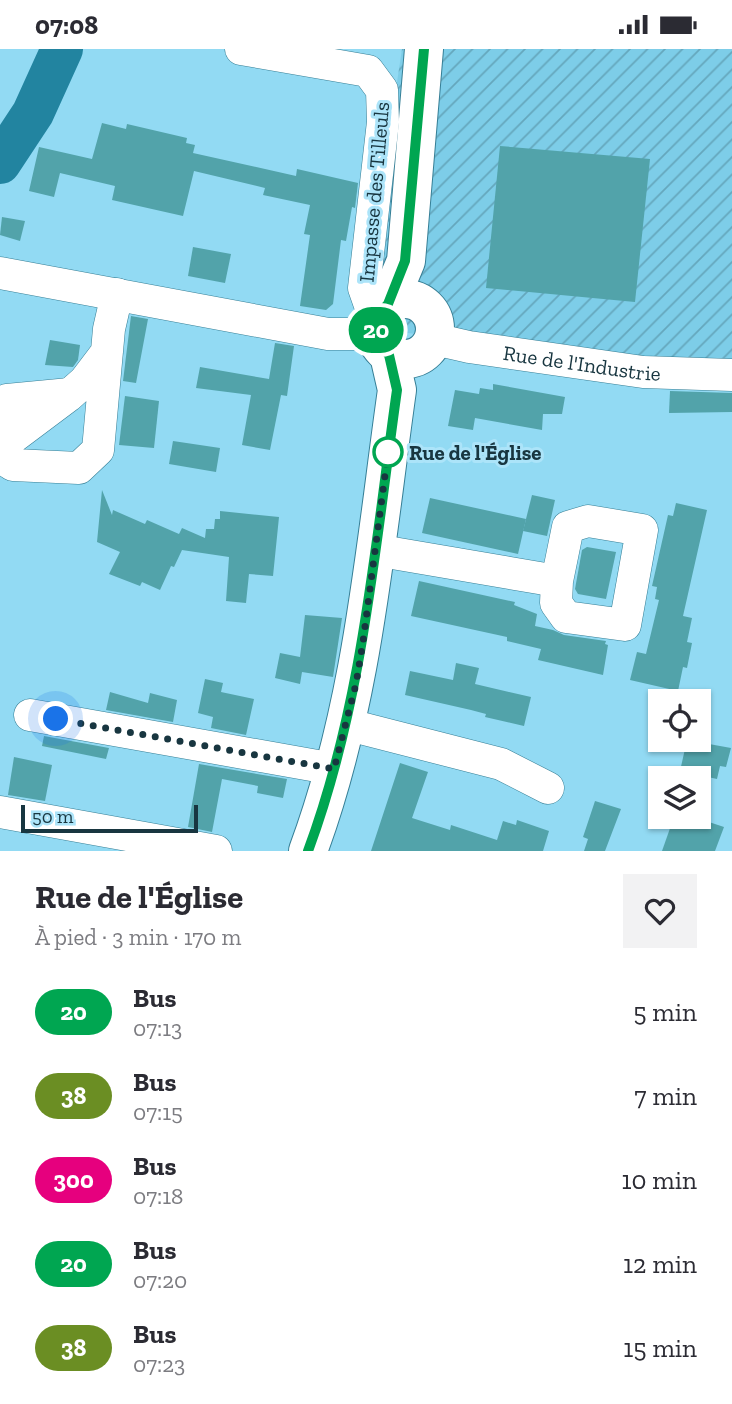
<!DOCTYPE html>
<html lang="fr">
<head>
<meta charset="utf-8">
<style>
  :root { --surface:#fff; --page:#f2f2f3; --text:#2b2b33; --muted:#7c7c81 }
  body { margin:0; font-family:"Zilla Slab",serif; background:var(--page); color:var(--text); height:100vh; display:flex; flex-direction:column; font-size:26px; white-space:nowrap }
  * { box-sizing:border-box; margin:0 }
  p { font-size:23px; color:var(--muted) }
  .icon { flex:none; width:38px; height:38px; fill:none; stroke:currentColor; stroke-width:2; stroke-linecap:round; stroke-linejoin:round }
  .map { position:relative; height:802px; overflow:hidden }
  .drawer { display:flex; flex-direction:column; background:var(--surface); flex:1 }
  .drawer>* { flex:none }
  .badge { padding:0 14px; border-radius:23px; font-size:24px; line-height:46px }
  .controls { position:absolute; left:648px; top:640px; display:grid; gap:14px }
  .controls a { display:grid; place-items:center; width:63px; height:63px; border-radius:0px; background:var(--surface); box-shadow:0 2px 5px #0004; font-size:35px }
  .scale { position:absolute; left:21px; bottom:18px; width:177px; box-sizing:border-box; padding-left:7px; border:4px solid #183640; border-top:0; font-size:19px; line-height:24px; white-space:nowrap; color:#183640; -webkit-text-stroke:5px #ace4f9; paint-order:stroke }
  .you { position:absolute; width:35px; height:35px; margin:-18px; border:5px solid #fff; border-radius:50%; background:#1a73e8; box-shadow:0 0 0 10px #1a73e833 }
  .map>.badge { position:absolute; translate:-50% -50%; box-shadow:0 0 0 4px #fff }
  .round { display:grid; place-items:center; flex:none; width:74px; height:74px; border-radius:0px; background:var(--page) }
  .summary { display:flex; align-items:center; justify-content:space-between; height:119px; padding:0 35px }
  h1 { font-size:33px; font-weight:700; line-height:52px }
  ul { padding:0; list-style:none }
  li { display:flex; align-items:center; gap:21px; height:84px; padding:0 35px }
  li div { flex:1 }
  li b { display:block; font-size:26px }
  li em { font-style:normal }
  li .badge { min-width:77px; font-weight:700; text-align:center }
  .status { display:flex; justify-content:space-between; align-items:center; height:49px; padding:0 35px; background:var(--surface); direction:ltr }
  .status svg { height:19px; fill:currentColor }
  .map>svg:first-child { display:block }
  .industrial { fill:url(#industrial-furrows) }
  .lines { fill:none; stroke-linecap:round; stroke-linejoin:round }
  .river { stroke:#2284a0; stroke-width:42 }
  .building { fill:#52a3aa }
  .minor-casing { stroke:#367f96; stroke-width:33 }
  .major-casing { stroke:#367f96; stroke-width:40 }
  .minor { stroke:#fff; stroke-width:32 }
  .major { stroke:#fff; stroke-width:38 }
  .line-casing { stroke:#fff; stroke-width:16 }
  .line { stroke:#00a651; stroke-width:10 }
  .walk { stroke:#183640; stroke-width:7; stroke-dasharray:0 12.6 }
  .stop-dot { fill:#fff; stroke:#00a651; stroke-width:3.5 }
  .labels { text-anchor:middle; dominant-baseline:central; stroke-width:6; stroke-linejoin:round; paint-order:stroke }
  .street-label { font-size:21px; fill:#183640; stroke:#ace4f9 }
  .stop-label { font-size:21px; font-weight:bold; fill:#183640; stroke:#ace4f9; text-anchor:start }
</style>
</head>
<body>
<div class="status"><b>07:08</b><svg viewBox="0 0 49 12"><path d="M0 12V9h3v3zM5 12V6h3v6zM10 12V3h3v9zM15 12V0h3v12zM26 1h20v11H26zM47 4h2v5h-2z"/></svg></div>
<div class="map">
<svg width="732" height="802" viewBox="0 0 732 802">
  <defs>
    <pattern id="industrial-furrows" width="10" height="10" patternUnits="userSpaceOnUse" patternTransform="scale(1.75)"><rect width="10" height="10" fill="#7dcde8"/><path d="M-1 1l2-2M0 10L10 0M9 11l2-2" fill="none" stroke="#65a7bd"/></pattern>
  </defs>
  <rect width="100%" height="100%" fill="#92daf3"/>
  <path class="industrial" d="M402,0H732V311H625L408,284L361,271Z"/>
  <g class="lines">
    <path class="river" d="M0,114L33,64L62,0"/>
  </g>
  <g class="building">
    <path d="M102,74L126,80L127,75L187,89L186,94L195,96L193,104L296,127L297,120L358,134L355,159L352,158L346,192L341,191L333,255L326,261L300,257L310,186L304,185L310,156L263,146L265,139L194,122L183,167L112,151L115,137L60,124L54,148L29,142L39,98L92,110Z"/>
    <path d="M500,97L650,110L635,253L486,239Z"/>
    <path d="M2,168L25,172L20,192L0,186Z"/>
    <path d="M193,198L231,205L225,234L188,227Z"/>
    <path d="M131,267L148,270L136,334L123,332Z"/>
    <path d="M50,291L80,296L78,311L73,318L45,316Z"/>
    <path d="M275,294L294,297L287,347L281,346L270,401L242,396L251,346L196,339L200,318L269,330Z"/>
    <path d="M493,335L565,348L562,365H543L542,381L475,369L473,381L448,377L455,341L479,345L480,339L493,341Z"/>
    <path d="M670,342L732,344V363L669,364Z"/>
    <path d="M125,347L159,352L154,399L119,396Z"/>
    <path d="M173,392L220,399L216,423L169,415Z"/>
    <path d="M102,441L112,466L113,461L145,475L147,471L179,485L182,479L205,489L206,480H214L215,470H220V462L279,468L273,527L249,525L246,554L226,552L229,508L182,501L174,518L171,517L160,541L142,533L140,537L109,525L120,503L97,493Z"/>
    <path d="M532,446L555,451L547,487L523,482Z"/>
    <path d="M430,449L526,470L518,505L422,484Z"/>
    <path d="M676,454L707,461L683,567L692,569L687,593L692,594L687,619L683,618L678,642L630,631L637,603L646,605L659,551L655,550L657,538L652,537L668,466L673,467Z"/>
    <path d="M587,498L616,503L606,550L578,545L575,540L582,501Z"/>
    <path d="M419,532L515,553L514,556L537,565L535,577L553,581L564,586L606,592L605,595L608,596L603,626L538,611L541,600L507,592V588L411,567Z"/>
    <path d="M305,566L342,569L333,628L302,623L300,635L275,629L280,604L300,608Z"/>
    <path d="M456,614L479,619L475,635L531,648L524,677L485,668L486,665L471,661L405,646L410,622L453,631Z"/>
    <path d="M205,630L223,634L221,643L254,650L246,686L211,679L213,668L198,664Z"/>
    <path d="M110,643L148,654L150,644L177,651L173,673L106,661Z"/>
    <path d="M44,687L109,699L106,710L42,697Z"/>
    <path d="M687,691L731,699L726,718L720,717L717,730L680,722Z"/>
    <path d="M14,708L52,716L45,752L8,746Z"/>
    <path d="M400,714L428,723L412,769L450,781L451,776L497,791L503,772L516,776L517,771L549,782L543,802H371Z"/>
    <path d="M199,715L287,730L283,749L257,744L258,737L222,730L212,783L188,778Z"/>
    <path d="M595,752L621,760L605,802H584L588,790L583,788Z"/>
    <path d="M674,768H694L724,778L715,802H662Z"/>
  </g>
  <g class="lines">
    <g class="minor-casing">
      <g id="minor">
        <path d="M241,0L368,22L382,41L383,73L364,239L371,259L380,264"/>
        <path d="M0,224L328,285H375"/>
        <path id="s1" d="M434,290L469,298L643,323L732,326"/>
        <path d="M107,303L85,332L68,347L4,395L2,409L13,416L79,419L98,401L109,280L117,245"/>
        <path d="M18,383L5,375L7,351L70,345"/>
        <path d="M375,501L557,532L556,554L566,568L625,576L642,481L588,472L568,478L557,532"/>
        <path d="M30,666L334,720"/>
        <path d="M345,675L501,715L548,739"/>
        <path d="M0,763L216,802"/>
      </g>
    </g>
    <g class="major-casing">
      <g id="major">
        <circle cx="405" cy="280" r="30"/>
        <path d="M388,255L406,212L424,0"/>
        <path d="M308,802C363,654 375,496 397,341L389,306"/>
      </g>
    </g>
    <use href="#minor" class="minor"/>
    <use href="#major" class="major"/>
  </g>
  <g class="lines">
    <g class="line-casing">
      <path id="line" d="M308,802C363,654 375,496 397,341L389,306L378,293L376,274L380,264L388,255L405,212L424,0"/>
    </g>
    <use href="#line" class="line"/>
    <path class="walk" d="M56,670L334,720L356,635L363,593L388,403"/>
  </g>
  <circle class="stop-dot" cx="388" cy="403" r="14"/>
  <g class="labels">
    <g class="street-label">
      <text transform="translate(374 143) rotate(-85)">Impasse des Tilleuls</text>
      <text stroke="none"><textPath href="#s1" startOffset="150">Rue de l'Industrie</textPath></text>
    </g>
    <g class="stop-label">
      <text x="409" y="403">Rue de l'Église</text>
    </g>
  </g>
</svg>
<div class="controls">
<a><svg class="icon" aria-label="locate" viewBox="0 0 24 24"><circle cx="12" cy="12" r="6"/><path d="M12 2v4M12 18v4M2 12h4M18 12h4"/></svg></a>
<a><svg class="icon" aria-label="layers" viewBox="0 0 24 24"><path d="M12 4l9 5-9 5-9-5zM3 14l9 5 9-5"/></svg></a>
</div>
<div class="scale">50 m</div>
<div class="you" style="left:56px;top:670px"></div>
<b class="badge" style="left:376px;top:281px;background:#00a651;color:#fff">20</b>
</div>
<section class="drawer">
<div class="summary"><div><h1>Rue de l'Église</h1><p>À pied · 3 min · 170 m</p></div><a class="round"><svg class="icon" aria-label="heart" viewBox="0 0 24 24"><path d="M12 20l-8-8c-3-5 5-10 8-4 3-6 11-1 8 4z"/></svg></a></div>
<ul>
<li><span class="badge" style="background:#00a651;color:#fff">20</span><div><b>Bus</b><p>07:13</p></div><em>5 min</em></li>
<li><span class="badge" style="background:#6b8e23;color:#fff">38</span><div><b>Bus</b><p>07:15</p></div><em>7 min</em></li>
<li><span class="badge" style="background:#e6007e;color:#fff">300</span><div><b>Bus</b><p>07:18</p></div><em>10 min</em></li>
<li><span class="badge" style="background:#00a651;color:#fff">20</span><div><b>Bus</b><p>07:20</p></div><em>12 min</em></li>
<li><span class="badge" style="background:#6b8e23;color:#fff">38</span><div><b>Bus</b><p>07:23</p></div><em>15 min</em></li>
</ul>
</section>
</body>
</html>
